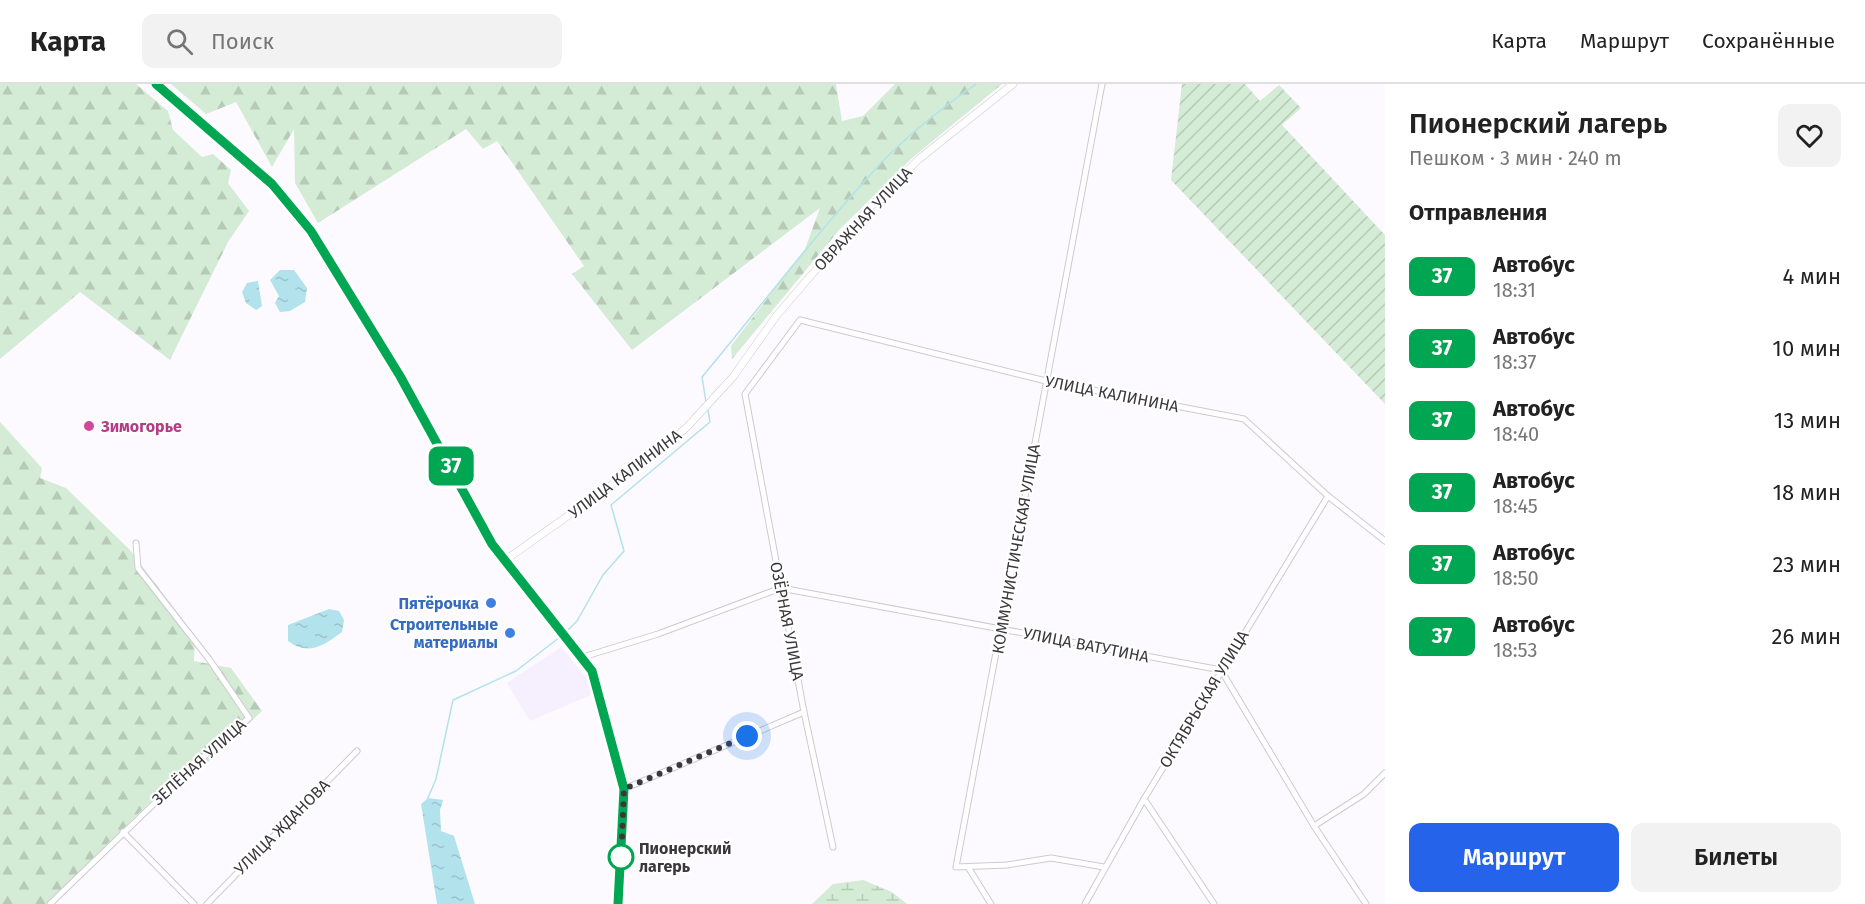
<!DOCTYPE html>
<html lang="ru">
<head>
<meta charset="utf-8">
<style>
  :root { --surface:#fff; --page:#f2f2f2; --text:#222; --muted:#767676; --line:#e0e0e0; --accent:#2563eb }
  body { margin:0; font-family:"Fira Sans",sans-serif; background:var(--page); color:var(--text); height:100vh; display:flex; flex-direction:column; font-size:22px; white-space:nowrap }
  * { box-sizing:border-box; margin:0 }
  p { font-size:20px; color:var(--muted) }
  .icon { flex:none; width:33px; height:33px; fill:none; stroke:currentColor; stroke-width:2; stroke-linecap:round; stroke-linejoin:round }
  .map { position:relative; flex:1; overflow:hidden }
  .drawer { display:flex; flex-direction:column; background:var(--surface); width:480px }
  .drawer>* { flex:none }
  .badge { padding:0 12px; border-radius:9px; font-size:21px; line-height:39px }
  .you { position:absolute; width:30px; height:30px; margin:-15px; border:4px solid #fff; border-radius:50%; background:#1a73e8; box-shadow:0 0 0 9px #1a73e833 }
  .map>.badge { position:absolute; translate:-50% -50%; box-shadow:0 0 0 3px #fff }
  h2 { padding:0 24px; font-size:22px; line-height:54px }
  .round { display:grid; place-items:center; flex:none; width:63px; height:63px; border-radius:12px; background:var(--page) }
  .head { display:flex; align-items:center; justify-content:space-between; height:102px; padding:0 24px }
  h1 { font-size:28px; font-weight:600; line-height:45px }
  .button { display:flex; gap:12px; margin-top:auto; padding:12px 24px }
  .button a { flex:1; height:69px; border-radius:12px; background:var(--accent); color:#fff; font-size:24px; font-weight:600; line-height:69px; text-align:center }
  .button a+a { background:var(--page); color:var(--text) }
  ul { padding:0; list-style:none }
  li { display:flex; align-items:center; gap:18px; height:72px; padding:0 24px }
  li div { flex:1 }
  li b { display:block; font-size:22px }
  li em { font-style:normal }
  li .badge { min-width:66px; font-weight:700; text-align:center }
  header { display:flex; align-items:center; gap:36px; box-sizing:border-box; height:84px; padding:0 30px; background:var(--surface); border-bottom:2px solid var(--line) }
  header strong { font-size:28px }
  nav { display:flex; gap:33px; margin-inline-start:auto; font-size:21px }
  .search { width:420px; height:54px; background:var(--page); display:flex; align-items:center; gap:15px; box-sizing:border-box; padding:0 21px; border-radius:12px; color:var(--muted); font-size:22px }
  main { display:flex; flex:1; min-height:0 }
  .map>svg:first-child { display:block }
  .built { fill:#f6effd }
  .forest { fill:url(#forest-firs) }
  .wetland { fill:url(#wetland-marsh) }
  .garden { fill:url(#garden-furrows) }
  .water { fill:url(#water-ripples) }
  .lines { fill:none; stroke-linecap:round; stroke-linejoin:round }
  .stream { stroke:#b2e2eb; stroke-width:1.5 }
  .minor-casing { stroke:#cdcad1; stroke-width:7 }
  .tertiary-casing { stroke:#cdcad1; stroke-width:8 }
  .minor { stroke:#fff; stroke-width:5 }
  .tertiary { stroke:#fff; stroke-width:7 }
  .line-casing { stroke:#fff; stroke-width:14 }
  .line { stroke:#00a651; stroke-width:9 }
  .walk { stroke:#3a383b; stroke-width:6; stroke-dasharray:0 10.8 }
  .hotel-dot { fill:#d1479c; stroke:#fff; stroke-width:2 }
  .shop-dot { fill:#3f7fe0; stroke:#fff; stroke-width:2 }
  .stop-dot { fill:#fff; stroke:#00a651; stroke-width:3 }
  .labels { text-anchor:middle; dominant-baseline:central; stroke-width:4.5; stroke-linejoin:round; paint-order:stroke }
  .street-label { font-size:16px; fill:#3a383b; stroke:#fff }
  .hotel-label { font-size:16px; font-weight:bold; fill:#b23c85; stroke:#fff; text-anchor:start }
  .shop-label { font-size:16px; font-weight:bold; fill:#366cbe; stroke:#fff; text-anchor:end }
  .stop-label { font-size:16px; font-weight:bold; fill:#3a383b; stroke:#fff; text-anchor:start }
</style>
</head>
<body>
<header>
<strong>Карта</strong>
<div class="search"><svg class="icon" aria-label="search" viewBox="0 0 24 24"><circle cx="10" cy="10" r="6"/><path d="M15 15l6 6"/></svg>Поиск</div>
<nav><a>Карта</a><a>Маршрут</a><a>Сохранённые</a></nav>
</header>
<main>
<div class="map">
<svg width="1385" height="820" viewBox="0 0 1385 820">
  <defs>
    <pattern id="forest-firs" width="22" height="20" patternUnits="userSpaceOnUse" patternTransform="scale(1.5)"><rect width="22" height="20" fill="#d4ebd5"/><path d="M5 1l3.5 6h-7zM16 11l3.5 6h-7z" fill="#b7cab8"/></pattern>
    <pattern id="wetland-marsh" width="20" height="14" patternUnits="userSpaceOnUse" patternTransform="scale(1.5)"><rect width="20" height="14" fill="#d4ebd5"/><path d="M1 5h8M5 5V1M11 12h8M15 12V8" fill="none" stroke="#b7cab8"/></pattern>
    <pattern id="garden-furrows" width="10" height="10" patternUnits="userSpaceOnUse" patternTransform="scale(1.5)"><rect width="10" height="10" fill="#d4ebd5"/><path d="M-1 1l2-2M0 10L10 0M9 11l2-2" fill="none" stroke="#b7cab8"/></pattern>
    <pattern id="water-ripples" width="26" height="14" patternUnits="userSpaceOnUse" patternTransform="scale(1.5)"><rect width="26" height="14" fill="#b2e2eb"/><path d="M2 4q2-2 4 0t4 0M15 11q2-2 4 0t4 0" fill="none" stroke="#9ac3ca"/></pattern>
  </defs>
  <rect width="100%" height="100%" fill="#fcfafe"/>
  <path class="built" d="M561,563L588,596L593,610L530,637L507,599Z"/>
  <g class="forest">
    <path d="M0,0H136L168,27L173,46L202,73L213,70L231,86L228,99L249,127L228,158L170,276L80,208L0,275Z"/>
    <path d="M171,0H836L842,37L863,32L895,0H1002L912,74L840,145L732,275L731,262L805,165L820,124L632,266L572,190L584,182L497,57L483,65L466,45L318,139L295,99L294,45L272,83L236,18L206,30Z"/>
    <path d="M0,338L42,384L40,394L66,404L130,466L195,552L194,577L231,584L262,627L208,678L190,679L46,820H0Z"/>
  </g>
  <path class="wetland" d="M863,796L892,808L907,820H812L833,800Z"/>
  <path class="garden" d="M1182,0H1245L1260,17L1279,1L1301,24L1282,41L1385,151V320L1171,96Z"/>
  <g class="water">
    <path d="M280,186H294L307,204L305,218L290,227L280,228L275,219L279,212L270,196Z"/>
    <path d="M258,197L262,222L256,226L246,219L242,208L247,199Z"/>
    <path d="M329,525L339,527L344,536L342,548C323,562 308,572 288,557V541Z"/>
    <path d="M428,714L443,716L440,726L441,747L454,752L475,820H437L421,720Z"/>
  </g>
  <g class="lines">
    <g class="stream">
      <path d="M706,318L702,293C761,222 818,147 881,79C910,49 942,24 976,0"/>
      <path d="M566,548L577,537L603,491L624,467L611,421L710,338L708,326"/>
      <path d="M428,714L436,695L453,616L516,587L560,553"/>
    </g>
    <g class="minor-casing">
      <g id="minor">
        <path d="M1102,0L956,783L1007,781L1051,774L1104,783"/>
        <path d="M583,573L658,550L781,504L1221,586L1314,742L1366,820"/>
        <path d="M624,705L804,628"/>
        <path d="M1144,715L1214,820"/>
        <path d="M1314,742L1364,710L1385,689"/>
        <path d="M123,748L194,820"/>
        <path d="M833,763L804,628L745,310L800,236L1046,297L1244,335L1328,412L1385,457"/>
        <path d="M968,783L991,820"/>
        <path d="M50,820L193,682L249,634L209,575L138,484L136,459"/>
        <path d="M207,820L357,667"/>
        <path d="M1085,820L1144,715L1328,412"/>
      </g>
    </g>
    <g class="tertiary-casing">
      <g id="tertiary">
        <path d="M156,0L272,100L311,147L400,292L492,460L592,587L624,705L618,820"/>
        <path d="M504,477L661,366L688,342L733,293L777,231L869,124L919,75L1013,0"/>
      </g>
    </g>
    <use href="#minor" class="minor"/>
    <use href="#tertiary" class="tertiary"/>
  </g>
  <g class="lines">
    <g class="line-casing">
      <path id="line" d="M156,0L272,100L311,147L400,292L492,460L592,587L624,705L618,820"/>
    </g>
    <use href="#line" class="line"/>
    <path class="walk" d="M621,773V779L624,705L747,652"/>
  </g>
  <circle class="hotel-dot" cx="89" cy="342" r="6"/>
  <g class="shop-dot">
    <circle cx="491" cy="519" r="6"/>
    <circle cx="510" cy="549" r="6"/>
  </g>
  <circle class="stop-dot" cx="621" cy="773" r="12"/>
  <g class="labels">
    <g class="street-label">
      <text transform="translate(863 135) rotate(-47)">ОВРАЖНАЯ УЛИЦА</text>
      <text transform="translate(1112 310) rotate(11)">УЛИЦА КАЛИНИНА</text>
      <text transform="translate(625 390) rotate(-37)">УЛИЦА КАЛИНИНА</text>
      <text transform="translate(1016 465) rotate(-80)">КОММУНИСТИЧЕСКАЯ УЛИЦА</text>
      <text transform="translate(787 537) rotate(79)">ОЗЁРНАЯ УЛИЦА</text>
      <text transform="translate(1086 561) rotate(11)">УЛИЦА ВАТУТИНА</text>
      <text transform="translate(1204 615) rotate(-59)">ОКТЯБРЬСКАЯ УЛИЦА</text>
      <text transform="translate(199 678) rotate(-42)">ЗЕЛЁНАЯ УЛИЦА</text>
      <text transform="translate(282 743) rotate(-45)">УЛИЦА ЖДАНОВА</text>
    </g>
    <g class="hotel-label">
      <text x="101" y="342">Зимогорье</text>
    </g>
    <g class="shop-label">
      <text x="479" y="519">Пятёрочка</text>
      <text x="498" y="540">Строительные<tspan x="498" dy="18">материалы</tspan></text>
    </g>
    <g class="stop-label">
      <text x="639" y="764">Пионерский<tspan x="639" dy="18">лагерь</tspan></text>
    </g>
  </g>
</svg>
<div class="you" style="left:747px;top:652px"></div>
<b class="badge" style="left:451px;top:382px;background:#00a651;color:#fff">37</b>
</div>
<section class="drawer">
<div class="head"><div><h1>Пионерский лагерь</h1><p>Пешком · 3 мин · 240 m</p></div><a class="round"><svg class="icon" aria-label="heart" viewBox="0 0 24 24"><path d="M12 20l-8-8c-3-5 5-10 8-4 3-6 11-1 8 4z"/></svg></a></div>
<h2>Отправления</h2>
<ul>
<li><span class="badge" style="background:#00a651;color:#fff">37</span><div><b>Автобус</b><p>18:31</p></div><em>4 мин</em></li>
<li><span class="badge" style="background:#00a651;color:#fff">37</span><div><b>Автобус</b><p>18:37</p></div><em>10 мин</em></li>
<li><span class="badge" style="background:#00a651;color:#fff">37</span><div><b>Автобус</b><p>18:40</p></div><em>13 мин</em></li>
<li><span class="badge" style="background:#00a651;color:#fff">37</span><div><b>Автобус</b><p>18:45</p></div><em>18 мин</em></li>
<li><span class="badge" style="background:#00a651;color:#fff">37</span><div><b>Автобус</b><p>18:50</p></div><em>23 мин</em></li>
<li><span class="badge" style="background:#00a651;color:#fff">37</span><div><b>Автобус</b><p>18:53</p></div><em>26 мин</em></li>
</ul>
<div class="button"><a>Маршрут</a><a>Билеты</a></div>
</section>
</main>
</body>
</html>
